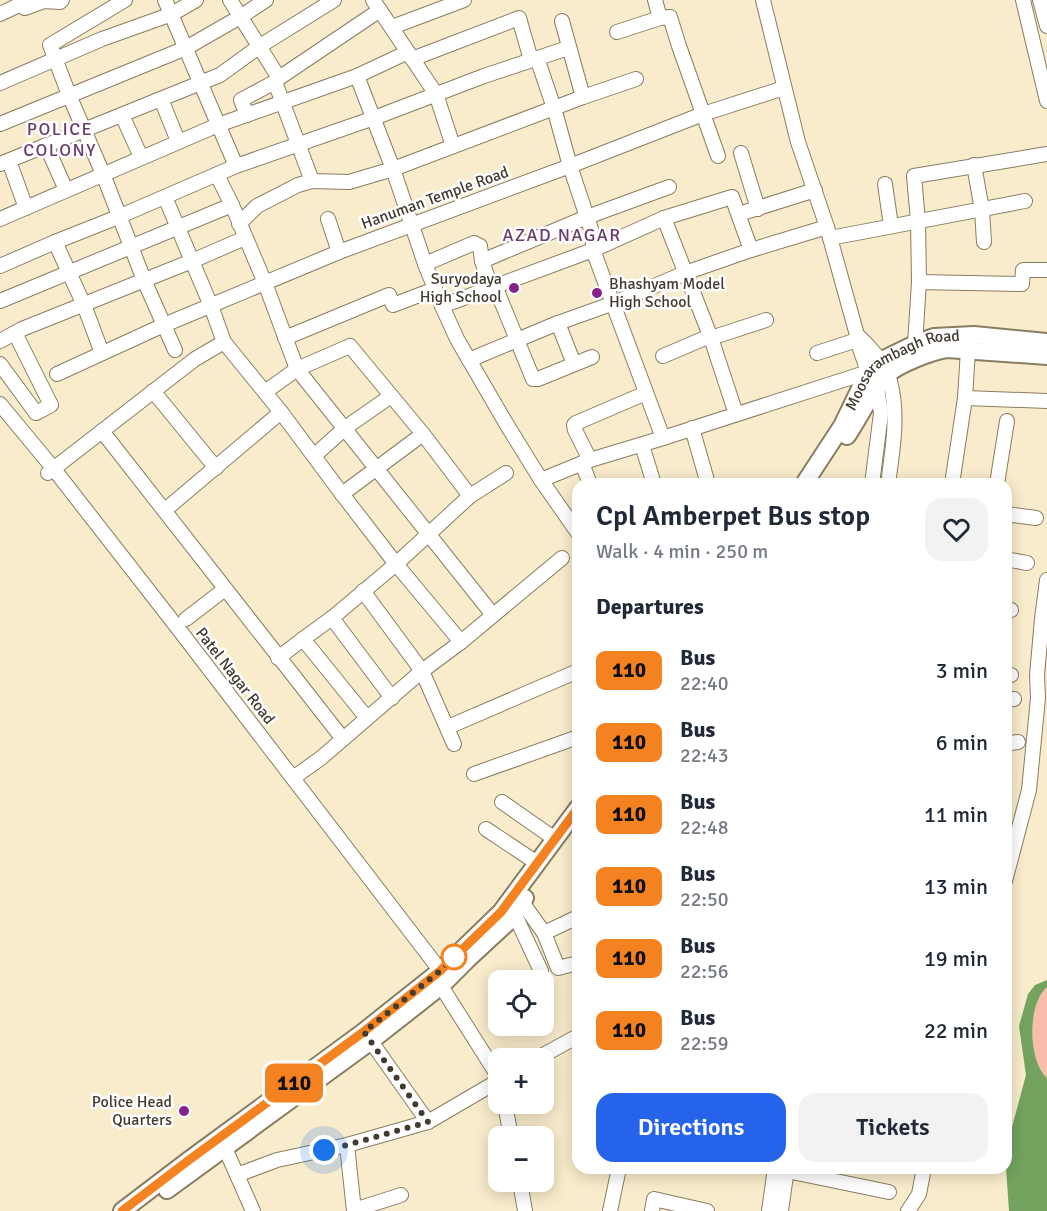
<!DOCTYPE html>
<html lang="en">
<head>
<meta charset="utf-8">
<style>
  :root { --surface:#fff; --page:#f2f2f3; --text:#1f2937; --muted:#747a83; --accent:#2563eb }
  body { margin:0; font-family:Signika,sans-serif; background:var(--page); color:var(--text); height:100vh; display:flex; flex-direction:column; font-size:22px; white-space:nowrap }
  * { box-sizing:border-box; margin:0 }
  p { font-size:20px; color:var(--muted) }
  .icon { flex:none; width:33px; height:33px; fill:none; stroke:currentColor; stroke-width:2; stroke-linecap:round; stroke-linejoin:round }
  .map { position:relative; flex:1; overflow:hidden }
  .panel { position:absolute; left:572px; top:478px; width:440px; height:696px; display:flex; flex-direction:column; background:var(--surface); border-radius:18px; box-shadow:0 3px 15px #0003 }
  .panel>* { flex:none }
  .badge { padding:0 12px; border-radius:9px; font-size:21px; line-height:39px }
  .buttons { position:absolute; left:488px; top:970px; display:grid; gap:12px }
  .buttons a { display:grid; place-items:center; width:66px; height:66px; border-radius:12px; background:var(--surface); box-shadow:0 3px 15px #0003; font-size:30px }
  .you { position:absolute; width:30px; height:30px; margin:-15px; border:4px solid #fff; border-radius:50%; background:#1a73e8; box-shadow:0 0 0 9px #1a73e833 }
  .map>.badge { position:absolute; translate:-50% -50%; box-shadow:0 0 0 3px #fff }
  h2 { padding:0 24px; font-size:22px; line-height:54px }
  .round { display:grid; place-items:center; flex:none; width:63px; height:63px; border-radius:18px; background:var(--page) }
  .summary { display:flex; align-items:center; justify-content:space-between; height:102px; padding:0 24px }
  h1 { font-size:28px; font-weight:600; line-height:45px }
  .primary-button { display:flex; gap:12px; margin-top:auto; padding:12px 24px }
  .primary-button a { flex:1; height:69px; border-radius:18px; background:var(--accent); color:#fff; font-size:24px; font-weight:600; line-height:69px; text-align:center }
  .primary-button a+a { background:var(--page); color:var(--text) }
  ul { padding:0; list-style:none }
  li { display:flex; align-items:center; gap:18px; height:72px; padding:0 24px }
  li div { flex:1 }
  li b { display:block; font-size:22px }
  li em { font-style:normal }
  li .badge { min-width:66px; font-weight:700; text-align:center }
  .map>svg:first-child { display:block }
  .green { fill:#f9beab }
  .water { fill:#74a35f }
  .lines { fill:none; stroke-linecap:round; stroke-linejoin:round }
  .minor-casing { stroke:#897d61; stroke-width:16 }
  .major-casing { stroke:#897d61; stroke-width:20 }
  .minor { stroke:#fff; stroke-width:14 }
  .major { stroke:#fff; stroke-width:16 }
  .line-casing { stroke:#fff; stroke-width:14 }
  .line { stroke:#f58220; stroke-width:9 }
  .walk { stroke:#413c2f; stroke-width:6; stroke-dasharray:0 10.8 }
  .poi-dot { fill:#85218a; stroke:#fff; stroke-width:2 }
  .stop-dot { fill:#fff; stroke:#f58220; stroke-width:3 }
  .labels { text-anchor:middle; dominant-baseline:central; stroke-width:5; stroke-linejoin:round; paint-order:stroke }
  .street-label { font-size:16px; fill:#413c2f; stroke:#fff }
  .poi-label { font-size:16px; fill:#413c2f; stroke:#fff; text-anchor:end }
  .neighbourhood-label { font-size:18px; letter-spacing:1.5px; fill:#6c3b6e; stroke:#fff }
</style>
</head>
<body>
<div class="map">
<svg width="1047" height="1211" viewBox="0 0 1047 1211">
  <rect width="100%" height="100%" fill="#f9eccc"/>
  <path class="green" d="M1047,987V1078C1028,1061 1027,1004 1047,987Z"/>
  <path class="water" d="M1047,980V987C1027,1004 1028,1061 1047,1078V1211H1009L1005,1153L1026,1075L1019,1026L1028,994L1035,985Z"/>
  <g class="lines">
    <g class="minor-casing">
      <g id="minor">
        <path d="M125,0L50,45L69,95L103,174L144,280L175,350"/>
        <path d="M165,0L236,166"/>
        <path d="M230,0L279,78"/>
        <path d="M373,0L436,94L453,146"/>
        <path d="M655,0L660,18"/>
        <path d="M763,0L798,142L827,227L857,335V340L868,372L877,388L881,413L872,484"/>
        <path d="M1023,0L1047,101"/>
        <path d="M1040,0L1047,26"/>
        <path d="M0,14L19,5L25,8L44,1L60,2L62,0"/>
        <path d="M562,21L583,97"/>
        <path d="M392,27L464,0"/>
        <path d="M617,32L660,18L670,17L679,46L718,156"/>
        <path d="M537,58L554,108L570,166L593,235V250L663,438"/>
        <path d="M412,59L519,18L531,60"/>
        <path d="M357,76L393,169L425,264L442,306L457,339L507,425L541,480L578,533"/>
        <path d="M275,82L312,181"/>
        <path d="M0,83L102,39L172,14L196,0"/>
        <path d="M161,99L178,141"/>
        <path d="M122,115L141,157"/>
        <path d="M247,115L241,100L275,82L279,78L380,10"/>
        <path d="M0,124L186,48L240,17L266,0"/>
        <path d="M46,145L66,190"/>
        <path d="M741,153L758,209"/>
        <path d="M9,161L26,208"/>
        <path d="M0,164L220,75L260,46L334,0"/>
        <path d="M974,165L982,210L984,242"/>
        <path d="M217,175L232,205L265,283L297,369L493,615"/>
        <path d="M885,184L891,226"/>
        <path d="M165,197L211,306L224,342L281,412L342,494L396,564L461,642"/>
        <path d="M739,214L815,190"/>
        <path d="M664,218L711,338L736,414"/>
        <path d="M0,219L218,125L357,76L408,52"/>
        <path d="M328,219L339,252"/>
        <path d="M239,224L257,206L298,185L312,181L349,182L393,169L583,97L636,79"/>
        <path d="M830,238L1025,201"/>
        <path d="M55,242L84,305L102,353"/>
        <path d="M482,261L491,287"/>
        <path d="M425,264L474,243L480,246L482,261L587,217L669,187"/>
        <path d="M0,266L55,242L118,217L236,166L374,118L484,76L568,48"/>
        <path d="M919,282L1022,284L1023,270H1047"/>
        <path d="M495,286L533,379H538L592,357"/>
        <path d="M0,301L232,205"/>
        <path d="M442,306L593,250L664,218L732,197L751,250"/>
        <path d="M558,323L574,364"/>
        <path d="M857,335C868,345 880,358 887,372C890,377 890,384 892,390C898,422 892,453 888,484"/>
        <path d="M285,338L389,295L393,305L435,289"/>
        <path d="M711,338L766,320"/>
        <path d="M0,341L22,329L192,261L245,238"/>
        <path d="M915,344L919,282L918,221L914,176L1047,154"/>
        <path d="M817,353L857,340"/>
        <path d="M663,356L710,336"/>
        <path d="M469,360L558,323L614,303L685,273L751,250L827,227"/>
        <path d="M0,364L36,413L38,412L51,405L15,333"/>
        <path d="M57,374L164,325L339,252L570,166L703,114L784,88"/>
        <path d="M153,391L216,468"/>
        <path d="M265,392L297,369L350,346L423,434L470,496"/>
        <path d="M965,398L1047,401"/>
        <path d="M0,404L53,468L177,627L446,978"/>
        <path d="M692,428L708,484"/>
        <path d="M102,431C183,533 262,637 343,739"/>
        <path d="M642,445L654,484"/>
        <path d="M314,456L345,428L391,396"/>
        <path d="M590,460L575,430L574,425L576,423L646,393"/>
        <path d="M582,463L590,484"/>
        <path d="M48,473L195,359L224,342"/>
        <path d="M541,480L590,460L663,438L868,372"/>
        <path d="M952,484L965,398L968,350"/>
        <path d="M997,484L1007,421"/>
        <path d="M342,494L423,434"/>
        <path d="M165,510L281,412"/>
        <path d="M1005,514L1036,518"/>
        <path d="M1005,559L1027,563"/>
        <path d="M363,591L422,671L454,744"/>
        <path d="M1005,609L1011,610"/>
        <path d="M332,618L392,698"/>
        <path d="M186,619L225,589"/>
        <path d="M303,639L367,718"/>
        <path d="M278,658L303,639L332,618L396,564L470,496L506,473"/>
        <path d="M1005,675H1011"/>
        <path d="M1005,700L1014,699"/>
        <path d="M448,727L578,671"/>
        <path d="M1005,744L1018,742"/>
        <path d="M474,774L578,737"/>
        <path d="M293,778L321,758L422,671L461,642L562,558"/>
        <path d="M502,802L555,839"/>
        <path d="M486,829L537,863"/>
        <path d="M1005,881L1029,790L1038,698L1037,675L1042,619L1047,580"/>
        <path d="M522,902L544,933L558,968L578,963"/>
        <path d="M514,913L541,971"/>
        <path d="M544,933L578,917"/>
        <path d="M441,986L498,1076"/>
        <path d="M365,1033L428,1122"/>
        <path d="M536,1059L578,1036"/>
        <path d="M505,1104L511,1137"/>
        <path d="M219,1140L225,1148L253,1211"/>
        <path d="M347,1145L354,1211"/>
        <path d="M787,1171L889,1192"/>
        <path d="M237,1175L277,1160L347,1145L428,1122L498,1081"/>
        <path d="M520,1182L525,1211"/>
        <path d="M354,1210L401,1195"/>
        <path d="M610,1211L619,1168"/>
        <path d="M652,1211L654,1199L707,1211"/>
        <path d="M769,1211L775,1168"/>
        <path d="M781,1211L787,1168"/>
        <path d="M908,1211L919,1194L924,1168"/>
      </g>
    </g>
    <g class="major-casing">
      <g id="major">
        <path d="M847,436C860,416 871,393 886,376C897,364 931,352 947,349L1047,356"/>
        <path id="s1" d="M804,484L842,426L868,372L880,361L915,344L934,337L974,335L1047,342"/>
        <path d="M167,1190L371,1041L441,986L467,960L507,923L525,898"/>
        <path d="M122,1211L189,1160L362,1033L440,971L501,912L578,808"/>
      </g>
    </g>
    <use href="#minor" class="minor"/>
    <use href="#major" class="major"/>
  </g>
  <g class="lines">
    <g class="line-casing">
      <path id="line" d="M122,1211L189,1160L362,1033L440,971L501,912L578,808"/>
    </g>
    <use href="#line" class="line"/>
    <path class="walk" d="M324,1150L347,1145L428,1122L364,1032L440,971L454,957"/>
  </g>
  <g class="poi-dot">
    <circle cx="514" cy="288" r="6"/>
    <circle cx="597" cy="293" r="6"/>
    <circle cx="184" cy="1111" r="6"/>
  </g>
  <circle class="stop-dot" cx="454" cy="957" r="12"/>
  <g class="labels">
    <g class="street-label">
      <text transform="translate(435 198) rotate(-20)">Hanuman Temple Road</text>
      <text stroke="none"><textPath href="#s1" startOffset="159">Moosarambagh Road</textPath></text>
      <text transform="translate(235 676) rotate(52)">Patel Nagar Road</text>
    </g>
    <g class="poi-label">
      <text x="502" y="279">Suryodaya<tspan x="502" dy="18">High School</tspan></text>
      <text x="609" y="284" text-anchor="start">Bhashyam Model<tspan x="609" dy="18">High School</tspan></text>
      <text x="172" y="1102">Police Head<tspan x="172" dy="18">Quarters</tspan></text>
    </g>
    <g class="neighbourhood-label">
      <text x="60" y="129">POLICE<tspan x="60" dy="21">COLONY</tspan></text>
      <text x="562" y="235">AZAD NAGAR</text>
    </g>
  </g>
</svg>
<div class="buttons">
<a><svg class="icon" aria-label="locate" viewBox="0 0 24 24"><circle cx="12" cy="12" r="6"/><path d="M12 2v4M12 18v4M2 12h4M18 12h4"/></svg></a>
<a>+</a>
<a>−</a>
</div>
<div class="you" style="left:324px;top:1150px"></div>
<b class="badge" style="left:294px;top:1083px;background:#f58220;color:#111">110</b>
<section class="panel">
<div class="summary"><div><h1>Cpl Amberpet Bus stop</h1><p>Walk · 4 min · 250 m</p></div><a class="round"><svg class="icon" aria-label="heart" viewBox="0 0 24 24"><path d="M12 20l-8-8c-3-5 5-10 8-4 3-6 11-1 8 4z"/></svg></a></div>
<h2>Departures</h2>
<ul>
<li><span class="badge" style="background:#f58220;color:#111">110</span><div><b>Bus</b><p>22:40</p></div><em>3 min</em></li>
<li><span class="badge" style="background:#f58220;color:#111">110</span><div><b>Bus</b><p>22:43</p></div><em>6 min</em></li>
<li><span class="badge" style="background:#f58220;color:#111">110</span><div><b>Bus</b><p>22:48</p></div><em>11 min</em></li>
<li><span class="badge" style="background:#f58220;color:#111">110</span><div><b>Bus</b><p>22:50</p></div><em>13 min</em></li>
<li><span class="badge" style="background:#f58220;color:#111">110</span><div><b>Bus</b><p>22:56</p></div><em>19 min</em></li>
<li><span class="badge" style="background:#f58220;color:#111">110</span><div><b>Bus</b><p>22:59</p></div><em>22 min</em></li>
</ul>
<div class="primary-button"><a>Directions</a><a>Tickets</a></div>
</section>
</div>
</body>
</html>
